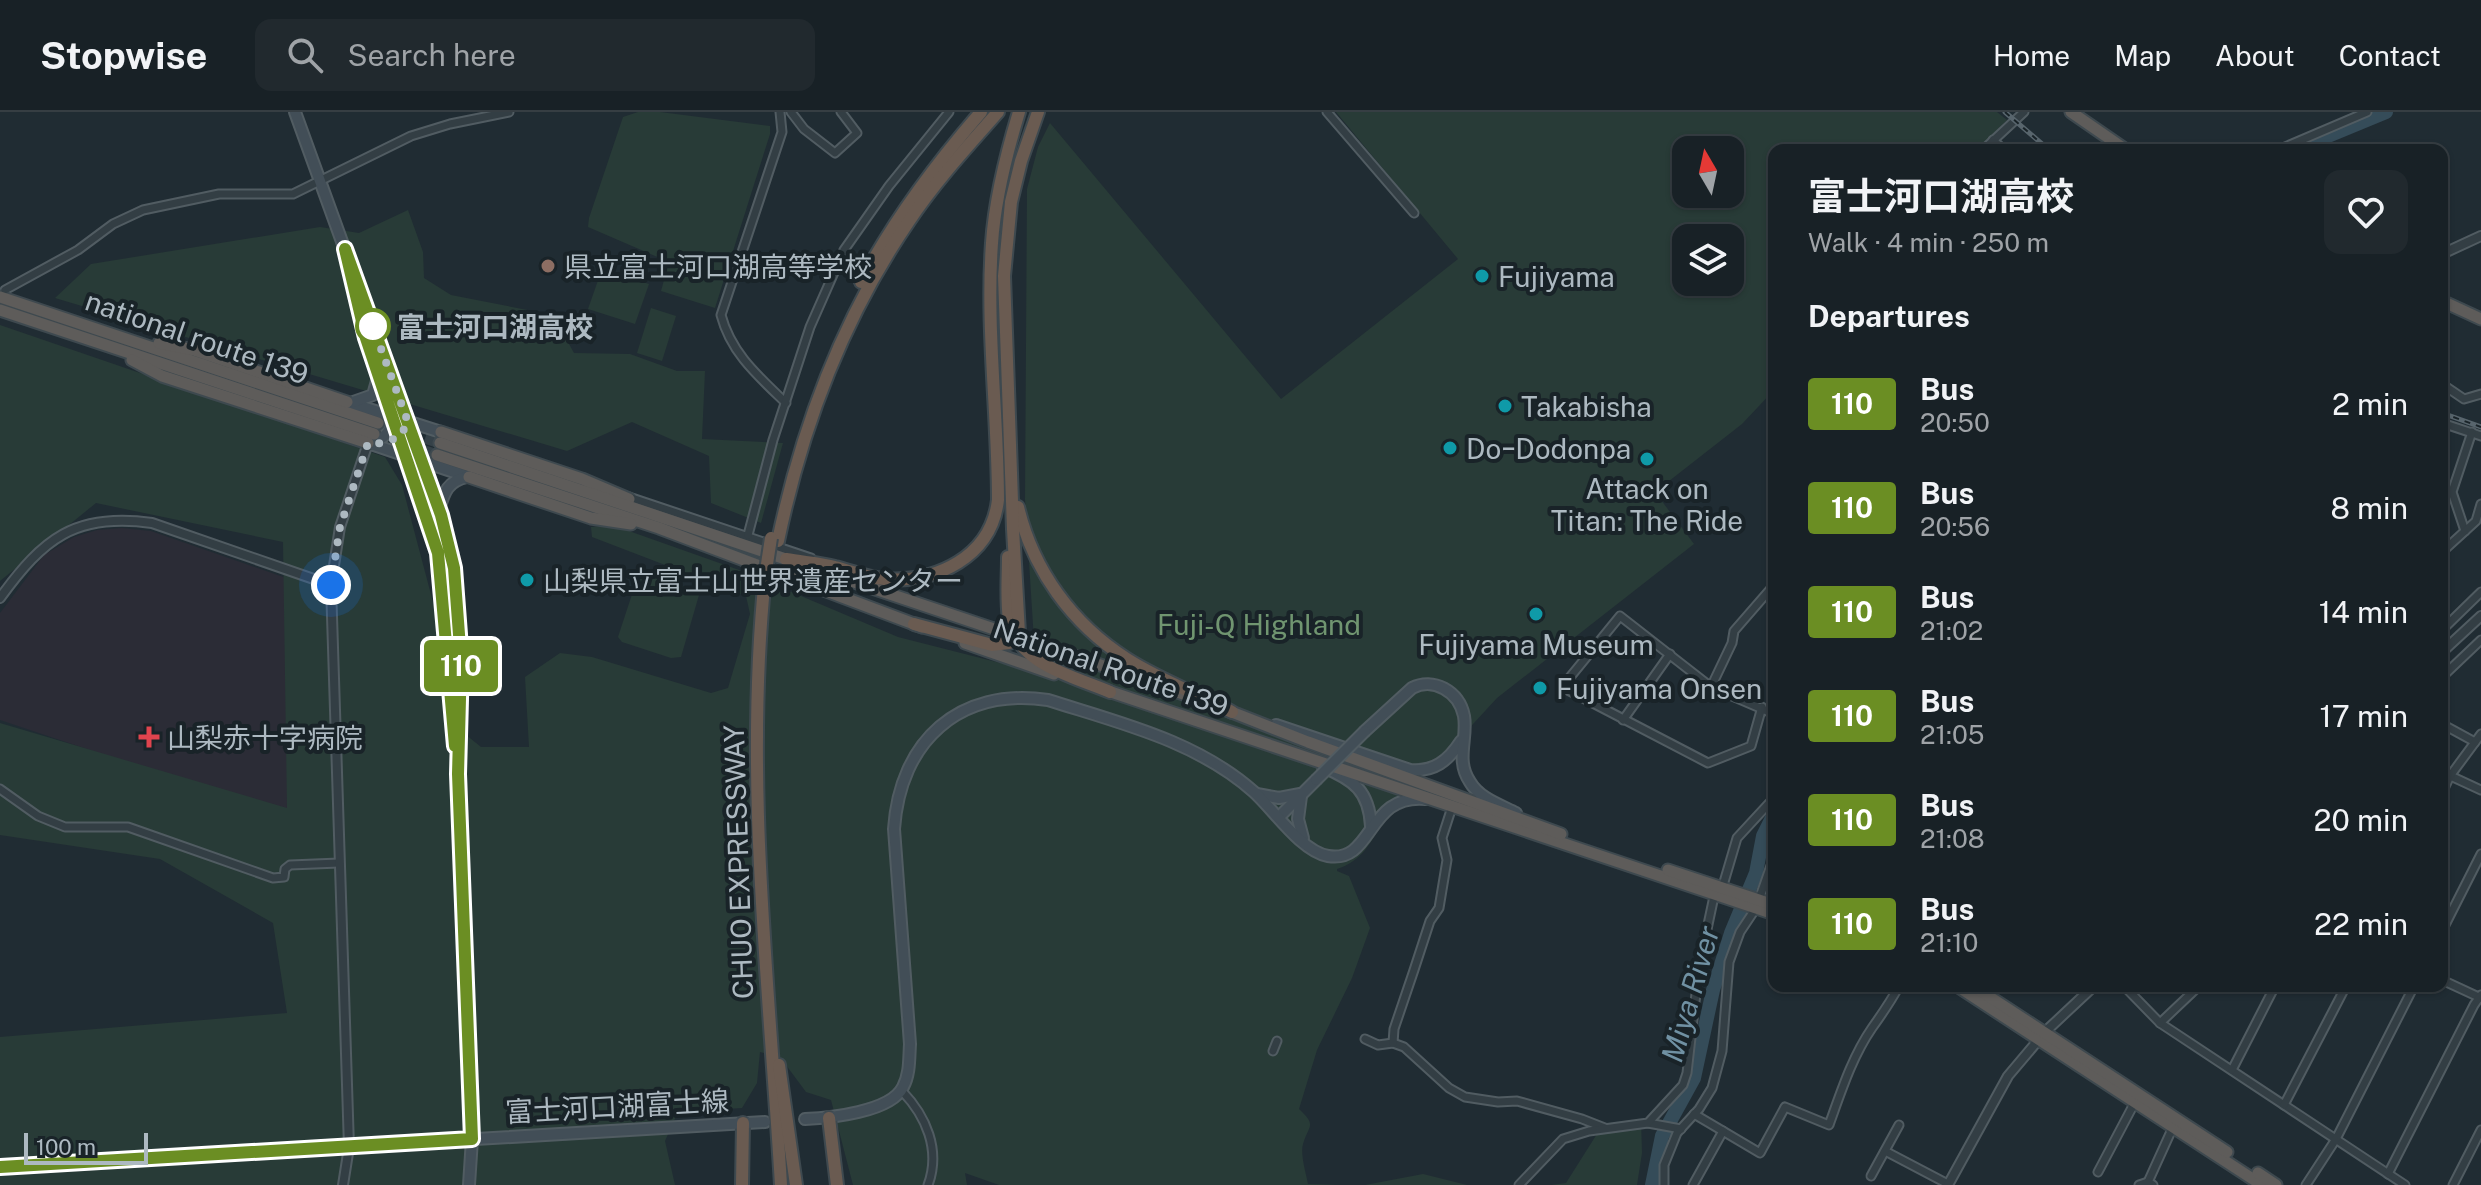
<!DOCTYPE html>
<html lang="en">
<head>
<meta charset="utf-8">
<style>
  :root { --surface:#182126; --page:#21292e; --text:#f1f3f6; --muted:#9fa3a7; --line:#363e43 }
  body { margin:0; font-family:"Public Sans","Noto Sans JP",sans-serif; background:var(--page); color:var(--text); height:100vh; display:flex; flex-direction:column; font-size:30px; white-space:nowrap }
  * { box-sizing:border-box; margin:0 }
  p { font-size:26px; color:var(--muted) }
  .icon { flex:none; width:44px; height:44px; fill:none; stroke:currentColor; stroke-width:2; stroke-linecap:round; stroke-linejoin:round }
  .map { position:relative; flex:1; overflow:hidden }
  .panel { position:absolute; left:1768px; top:32px; width:680px; height:848px; display:flex; flex-direction:column; background:var(--surface); border-radius:16px; box-shadow:0 2px 6px #0004,0 0 0 2px var(--line) }
  .panel>* { flex:none }
  .badge { padding:0 16px; border-radius:6px; font-size:28px; line-height:52px }
  .needle { width:52px; rotate:351deg }
  .tools { position:absolute; left:1672px; top:24px; display:grid; gap:16px }
  .tools a { display:grid; place-items:center; width:72px; height:72px; border-radius:16px; background:var(--surface); box-shadow:0 2px 6px #0004,0 0 0 2px var(--line); font-size:40px }
  .scale { position:absolute; left:24px; bottom:20px; width:124px; box-sizing:border-box; padding-left:8px; border:4px solid #adb9c1; border-top:0; font-size:22px; line-height:28px; white-space:nowrap; color:#adb9c1; -webkit-text-stroke:6px #192328; paint-order:stroke }
  .you { position:absolute; width:40px; height:40px; margin:-20px; border:6px solid #fff; border-radius:50%; background:#1a73e8; box-shadow:0 0 0 12px #1a73e833 }
  .map>.badge { position:absolute; translate:-50% -50%; box-shadow:0 0 0 4px #fff }
  h2 { padding:0 40px; font-size:30px; line-height:72px }
  .round { display:grid; place-items:center; flex:none; width:84px; height:84px; border-radius:16px; background:var(--page) }
  .headline { display:flex; align-items:center; justify-content:space-between; height:136px; padding:0 40px }
  h1 { font-size:38px; font-weight:700; line-height:60px }
  ul { padding:0; list-style:none }
  li { display:flex; align-items:center; gap:24px; height:104px; padding:0 40px }
  li div { flex:1 }
  li b { display:block; font-size:30px }
  li em { font-style:normal }
  li .badge { min-width:88px; font-weight:700; text-align:center }
  header { display:flex; align-items:center; gap:48px; box-sizing:border-box; height:112px; padding:0 40px; background:var(--surface); border-bottom:2px solid var(--line) }
  header strong { font-size:38px }
  nav { display:flex; gap:44px; margin-inline-start:auto; font-size:28px }
  .search { width:560px; height:72px; background:var(--page); display:flex; align-items:center; gap:20px; box-sizing:border-box; padding:0 28px; border-radius:16px; color:var(--muted); font-size:30px }
  .map>svg:first-child { display:block }
  .medical { fill:#2b2c36 }
  .green { fill:#283b37; fill-rule:evenodd }
  .lines { fill:none; stroke-linecap:round; stroke-linejoin:round }
  .river { stroke:#354c59; stroke-width:14 }
  .trunk-tunnel { stroke:#354148; stroke-width:11; stroke-dasharray:11 5.5; stroke-linecap:butt }
  .minor-casing { stroke:#515c62; stroke-width:11 }
  .tertiary-casing { stroke:#515c62; stroke-width:12 }
  .secondary-casing { stroke:#515c62; stroke-width:14 }
  .trunk-casing { stroke:#3e494f; stroke-width:15 }
  .motorway-casing { stroke:#3e494f; stroke-width:16 }
  .minor { stroke:#333e44; stroke-width:7 }
  .tertiary { stroke:#333e44; stroke-width:8 }
  .secondary { stroke:#424e57; stroke-width:10 }
  .trunk { stroke:#5e5c5a; stroke-width:11 }
  .motorway { stroke:#6a5b51; stroke-width:12 }
  .rail-casing { stroke:#58656d; stroke-width:5 }
  .rail { stroke:#192328; stroke-width:2; stroke-dasharray:6; stroke-linecap:butt }
  .secondary-bridge-casing { stroke:#515c62; stroke-width:14; stroke-linecap:butt }
  .motorway-bridge-casing { stroke:#3e494f; stroke-width:16; stroke-linecap:butt }
  .secondary-bridge { stroke:#424e57; stroke-width:10 }
  .motorway-bridge { stroke:#6a5b51; stroke-width:12 }
  .line-casing { stroke:#fff; stroke-width:18 }
  .line { stroke:#6b8e23; stroke-width:12 }
  .walk { stroke:#adb9c1; stroke-width:8; stroke-dasharray:0 14.4 }
  .education-dot { fill:#8d6e63; stroke:#192328; stroke-width:3 }
  .culture-dot { fill:#0f9aa8; stroke:#192328; stroke-width:3 }
  .stop-dot { fill:#fff; stroke:#6b8e23; stroke-width:4 }
  .health-dot { fill:#e0444e; stroke:#192328; stroke-width:3 }
  .labels { text-anchor:middle; dominant-baseline:central; stroke-width:8; stroke-linejoin:round; paint-order:stroke }
  .poi-label { font-size:28px; fill:#adb9c1; stroke:#192328; text-anchor:start }
  .stop-label { font-size:28px; font-weight:bold; fill:#adb9c1; stroke:#192328; text-anchor:start }
  .street-label { font-size:28px; fill:#adb9c1; stroke:#192328 }
  .park-label { font-size:28px; fill:#709570; stroke:#192328 }
  .water-label { font-size:30px; font-style:italic; fill:#7091a3; stroke:#192328 }
</style>
</head>
<body>
<header>
<strong>Stopwise</strong>
<div class="search"><svg class="icon" aria-label="search" viewBox="0 0 24 24"><circle cx="10" cy="10" r="6"/><path d="M15 15l6 6"/></svg>Search here</div>
<nav><a>Home</a><a>Map</a><a>About</a><a>Contact</a></nav>
</header>
<div class="map">
<svg width="2481" height="1073" viewBox="0 0 2481 1073">
  <rect width="100%" height="100%" fill="#202c33"/>
  <path class="medical" d="M122,416L151,419L315,476L332,719L0,608V501L44,443L74,425L97,418Z"/>
  <g class="green">
    <path d="M638,0H660L770,14V22L715,196L661,179L669,150L588,115L589,106L623,5Z"/>
    <path d="M1336,0H1997L2007,8L1977,38H1774V278L1742,312L1655,380L1694,432L1497,586L1381,712C1370,733 1361,749 1337,757V759L1349,764L1370,816L1352,866L1317,938L1299,997C1317,1014 1309,1012 1303,1032C1300,1042 1306,1061 1308,1072L1341,1073H999L965,1061L967,1073H853L831,988L806,980L780,945L760,940L757,971L742,996L678,1000L665,1029L675,1073H0V925L287,901L273,811L160,747L0,723V611L287,696L283,430L96,391L0,469V213L385,345L402,373L442,524L444,605L481,635H529L525,565L560,541L592,545L711,581L728,576L750,502L746,484L592,425L591,415L612,413L742,459L898,525L1036,560L1025,387L1027,77L1038,35L1050,11L1281,287L1458,147ZM1686,38H1730V82H1686ZM1686,126H1730V170H1686Z"/>
    <path d="M408,98L423,140L424,166L451,183L553,203L574,241L630,242L677,259H705L702,327L783,331L761,411L711,391L709,344L632,310L567,339L55,186L91,152L320,115L359,121Z"/>
    <path d="M602,157L649,172L635,212L588,197Z"/>
    <path d="M651,196L676,204L662,249L637,241Z"/>
    <path d="M646,463L696,478L699,483L681,545L671,546L622,530L618,525L638,464Z"/>
    <path d="M1641,1007L1642,1041L1637,1073H1551L1566,1071L1602,1014Z"/>
    <path d="M1423,1062L1467,1073H1365Z"/>
  </g>
  <g class="lines">
    <g class="river">
      <path d="M2294,38L2386,0"/>
      <path d="M1652,1073L1662,1024L1694,966L1713,878L1731,821L1756,761L1763,724L1774,702"/>
    </g>
    <g class="trunk-tunnel">
      <path d="M378,311L440,331"/>
      <path d="M376,323L437,343"/>
    </g>
    <g class="minor-casing">
      <g id="minor">
        <path d="M780,0L782,20L721,203C731,241 758,264 786,291"/>
        <path d="M791,0L804,17L835,41L857,21L841,0"/>
        <path d="M1327,0L1414,101"/>
        <path d="M1993,28L2004,38"/>
        <path d="M1983,38L2024,0"/>
        <path d="M2278,38L2367,0"/>
        <path d="M5,178L78,138L113,112L143,98L219,82H293L411,24L450,12L509,0"/>
        <path d="M2442,272L2464,287L2481,282"/>
        <path d="M2442,311L2481,324"/>
        <path d="M626,384L811,446"/>
        <path d="M2465,419L2452,380L2472,320"/>
        <path d="M748,423L773,328L810,215L844,138L889,74L949,0"/>
        <path d="M2442,440L2476,409L2481,392"/>
        <path d="M2442,518L2481,480"/>
        <path d="M2442,565L2481,528"/>
        <path d="M1711,575L1732,531L1734,519L1774,473"/>
        <path d="M1762,595L1751,634L1708,651L1562,575L1620,504L1711,575L1774,602"/>
        <path d="M1623,608L1670,542"/>
        <path d="M2442,612L2475,630"/>
        <path d="M2442,660L2481,678"/>
        <path d="M0,677L38,704L65,715H128L273,766L284,765L285,757L290,753L339,751"/>
        <path d="M2442,681L2450,664L2481,622"/>
        <path d="M2442,819L2481,742"/>
        <path d="M2442,868L2481,886"/>
        <path d="M2124,874L2160,911L2405,1073"/>
        <path d="M2160,911L2199,874"/>
        <path d="M1365,927L1378,933L1393,931L1404,935L1449,976L1465,985L1498,990L1517,989L1582,1007L1605,1016"/>
        <path d="M1393,931L1394,917L1414,858L1430,809L1439,796L1447,748L1442,726L1452,695"/>
        <path d="M1273,939L1277,929"/>
        <path d="M2232,958L2275,874"/>
        <path d="M902,979C926,1004 941,1038 928,1073"/>
        <path d="M2284,993L2346,874"/>
        <path d="M1694,1002L1760,1041L1785,995L1829,1013C1841,980 1852,945 1872,916C1882,902 1891,889 1899,874"/>
        <path d="M1648,1011L1681,1017"/>
        <path d="M1885,1039L1948,1072"/>
        <path d="M2098,1060L2135,990"/>
        <path d="M2388,1062L2474,893L2481,883"/>
        <path d="M1871,1064L1899,1013"/>
        <path d="M2148,1070L2173,1015"/>
        <path d="M1519,1073L1563,1027L1589,1019L1648,1011L1683,973L1687,961L1699,855L1713,789L1724,770L1737,726L1774,686"/>
        <path d="M1664,1073V1053L1677,1021L1699,997L1712,976L1722,939L1729,850L1740,820L1756,796L1774,745"/>
        <path d="M1693,1073L1723,1019"/>
        <path d="M2139,1073L2148,1070L2153,1073"/>
        <path d="M2306,1073L2336,1027L2414,874"/>
        <path d="M2453,1073L2481,1018"/>
      </g>
    </g>
    <g class="tertiary-casing">
      <g id="tertiary">
        <path d="M2442,142L2481,124"/>
        <path d="M0,486C43,427 75,400 152,411L331,473"/>
        <path d="M2442,540L2481,504"/>
        <path d="M343,1073L349,1035L331,473L340,415L368,331"/>
        <path d="M1948,1073L2008,964L2046,919L2094,874"/>
      </g>
    </g>
    <g class="secondary-casing">
      <g id="secondary">
        <path d="M295,0L441,403C467,489 457,575 458,663C459,784 468,906 472,1027L469,1073"/>
        <path d="M357,186L366,226L429,408L438,441L454,620"/>
        <path d="M347,290L441,320"/>
        <path d="M353,290L373,283L378,265"/>
        <path d="M368,331L469,365"/>
        <path d="M370,331C384,328 390,320 393,307"/>
        <path d="M439,398C444,380 448,369 467,365"/>
        <path d="M1276,613L1410,658C1434,660 1448,649 1461,629"/>
        <path d="M1365,619L1412,576C1433,565 1459,579 1464,604C1468,627 1455,648 1470,670C1479,686 1500,693 1516,701"/>
        <path d="M1323,655C1354,668 1369,679 1371,714"/>
        <path d="M1257,682L1279,686L1300,682"/>
        <path d="M1301,684L1298,707L1303,726"/>
        <path d="M1279,705L1316,668"/>
        <path d="M805,1007C829,1006 891,1000 903,975C910,962 909,947 910,932L894,717C900,629 959,575 1048,588C1120,611 1197,629 1254,680C1274,698 1301,739 1328,744C1374,752 1366,681 1426,687"/>
        <path d="M0,1055L765,1010"/>
      </g>
    </g>
    <g class="trunk-casing">
      <g id="trunk">
        <path d="M2071,0L2126,38"/>
        <path d="M0,185L378,311"/>
        <path d="M2442,189L2481,207"/>
        <path d="M0,198L374,322"/>
        <path d="M159,231L194,238L347,290"/>
        <path d="M132,248L162,264L368,331"/>
        <path d="M441,320L582,367L629,387"/>
        <path d="M440,331L1000,519"/>
        <path d="M437,343L659,416L922,515"/>
        <path d="M469,365L591,406L631,412"/>
        <path d="M1029,528L1186,583"/>
        <path d="M965,531L1054,562"/>
        <path d="M1105,578L1774,802"/>
        <path d="M1224,597L1308,630L1561,722"/>
        <path d="M1668,758L1774,793"/>
        <path d="M1957,874L2262,1073"/>
        <path d="M1973,874L2227,1040"/>
        <path d="M2258,1061L2276,1073"/>
      </g>
    </g>
    <g class="motorway-casing">
      <g id="motorway">
        <path d="M861,170C894,108 935,53 981,0"/>
        <path d="M1018,395C1033,458 1072,512 1127,547C1160,568 1198,582 1232,600"/>
        <path d="M778,429C802,314 842,207 909,109C935,70 967,35 998,0"/>
        <path d="M1008,445C1008,465 1006,487 1009,507C1018,553 1073,564 1110,580"/>
        <path d="M786,447C802,450 820,451 835,455C852,459 867,466 884,467C937,471 991,445 998,388C998,303 986,216 992,131C995,86 1006,43 1019,0"/>
        <path d="M765,465C744,668 769,870 781,1073"/>
        <path d="M914,512L992,533L1009,531L1019,521L1013,417L1004,164L1011,90L1021,49L1038,0"/>
        <path d="M779,953L796,1073"/>
        <path d="M829,1006L837,1073"/>
        <path d="M742,1073L743,1011"/>
      </g>
    </g>
    <use href="#minor" class="minor"/>
    <use href="#tertiary" class="tertiary"/>
    <use href="#secondary" class="secondary"/>
    <use href="#trunk" class="trunk"/>
    <use href="#motorway" class="motorway"/>
    <g class="rail-casing">
      <g id="rail">
        <path d="M2005,0L2049,38"/>
        <path d="M2442,301L2481,315"/>
      </g>
    </g>
    <use href="#rail" class="rail"/>
    <g class="secondary-bridge-casing">
      <path id="secondary-bridge" d="M1316,668L1365,619"/>
    </g>
    <g class="motorway-bridge-casing">
      <path id="motorway-bridge" d="M765,465L771,426"/>
    </g>
    <use href="#secondary-bridge" class="secondary-bridge"/>
    <use href="#motorway-bridge" class="motorway-bridge"/>
  </g>
  <g class="lines">
    <g class="line-casing">
      <path id="line" d="M0,1055L472,1027L458,662L461,549L454,456L441,403L345,137L366,226L438,441L455,634"/>
    </g>
    <use href="#line" class="line"/>
    <path class="walk" d="M331,473L340,415L368,331C386,333 401,327 408,310L370,207L373,214"/>
  </g>
  <circle class="education-dot" cx="548" cy="154" r="8"/>
  <g class="culture-dot">
    <circle cx="1482" cy="164" r="8"/>
    <circle cx="1505" cy="294" r="8"/>
    <circle cx="1450" cy="336" r="8"/>
    <circle cx="1647" cy="347" r="8"/>
    <circle cx="527" cy="468" r="8"/>
    <circle cx="1536" cy="502" r="8"/>
    <circle cx="1540" cy="576" r="8"/>
  </g>
  <circle class="stop-dot" cx="373" cy="214" r="16"/>
  <path class="health-dot" d="M145 613h8v8h8v8h-8v8h-8v-8h-8v-8h8z"/>
  <g class="labels">
    <g class="poi-label">
      <text x="564" y="154">県立富士河口湖高等学校</text>
      <text x="1498" y="164">Fujiyama</text>
      <text x="1521" y="294">Takabisha</text>
      <text x="1466" y="336">DoｰDodonpa</text>
      <text x="1647" y="376" text-anchor="middle">Attack on<tspan x="1647" dy="32">Titan: The Ride</tspan></text>
      <text x="543" y="468">山梨県立富士山世界遺産センター</text>
      <text x="1536" y="532" text-anchor="middle">Fujiyama Museum</text>
      <text x="1556" y="576">Fujiyama Onsen</text>
      <text x="167" y="625">山梨赤十字病院</text>
    </g>
    <g class="stop-label">
      <text x="397" y="214">富士河口湖高校</text>
    </g>
    <g class="street-label">
      <text transform="translate(197 225) rotate(19)">national route 139</text>
      <text transform="translate(1111 555) rotate(19)">National Route 139</text>
      <text transform="translate(738 750) rotate(-92)">CHUO EXPRESSWAY</text>
      <text transform="translate(617 994) rotate(-3)">富士河口湖富士線</text>
    </g>
    <g class="park-label">
      <text x="1259" y="512">Fuji-Q Highland</text>
    </g>
    <g class="water-label">
      <text transform="translate(1690 882) rotate(-74)">Miya River</text>
    </g>
  </g>
</svg>
<div class="tools">
<a><svg class="needle" viewBox="-14 -14 28 28"><path d="M0-13l5 13h-10z" fill="#e53935"/><path d="M0 13l5-13h-10z" fill="#9fa3a7"/></svg></a>
<a><svg class="icon" aria-label="layers" viewBox="0 0 24 24"><path d="M12 4l9 5-9 5-9-5zM3 14l9 5 9-5"/></svg></a>
</div>
<div class="scale">100 m</div>
<div class="you" style="left:331px;top:473px"></div>
<b class="badge" style="left:461px;top:554px;background:#6b8e23;color:#fff">110</b>
<section class="panel">
<div class="headline"><div><h1>富士河口湖高校</h1><p>Walk · 4 min · 250 m</p></div><a class="round"><svg class="icon" aria-label="heart" viewBox="0 0 24 24"><path d="M12 20l-8-8c-3-5 5-10 8-4 3-6 11-1 8 4z"/></svg></a></div>
<h2>Departures</h2>
<ul>
<li><span class="badge" style="background:#6b8e23;color:#fff">110</span><div><b>Bus</b><p>20:50</p></div><em>2 min</em></li>
<li><span class="badge" style="background:#6b8e23;color:#fff">110</span><div><b>Bus</b><p>20:56</p></div><em>8 min</em></li>
<li><span class="badge" style="background:#6b8e23;color:#fff">110</span><div><b>Bus</b><p>21:02</p></div><em>14 min</em></li>
<li><span class="badge" style="background:#6b8e23;color:#fff">110</span><div><b>Bus</b><p>21:05</p></div><em>17 min</em></li>
<li><span class="badge" style="background:#6b8e23;color:#fff">110</span><div><b>Bus</b><p>21:08</p></div><em>20 min</em></li>
<li><span class="badge" style="background:#6b8e23;color:#fff">110</span><div><b>Bus</b><p>21:10</p></div><em>22 min</em></li>
</ul>
</section>
</div>
</body>
</html>
